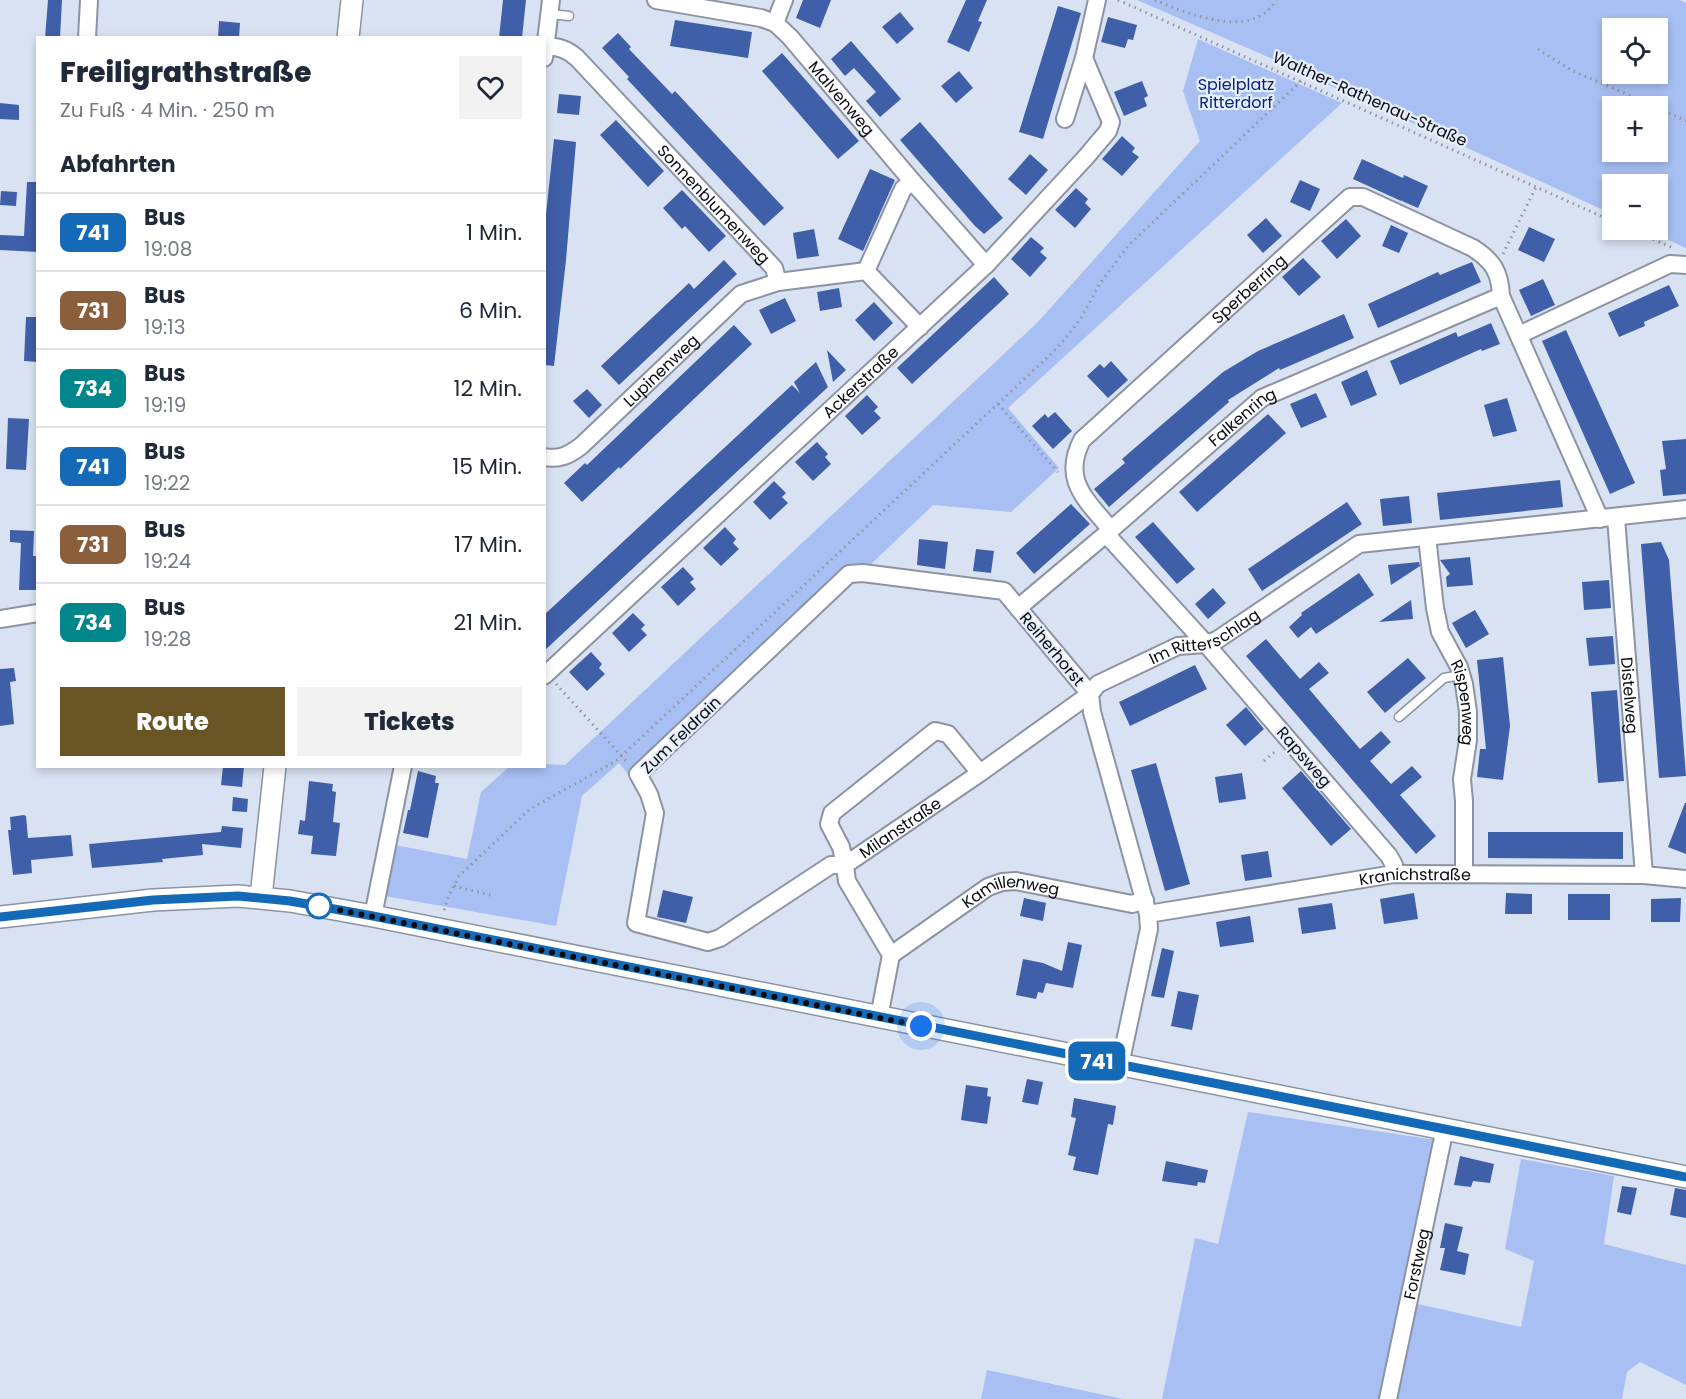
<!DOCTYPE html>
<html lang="de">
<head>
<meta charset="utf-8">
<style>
  :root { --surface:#fff; --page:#f2f2f3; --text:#1f2937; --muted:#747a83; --line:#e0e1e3; --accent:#695423 }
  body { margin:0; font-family:Poppins,sans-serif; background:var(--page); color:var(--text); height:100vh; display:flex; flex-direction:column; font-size:22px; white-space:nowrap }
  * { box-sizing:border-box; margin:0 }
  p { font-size:20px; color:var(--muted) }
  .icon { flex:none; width:33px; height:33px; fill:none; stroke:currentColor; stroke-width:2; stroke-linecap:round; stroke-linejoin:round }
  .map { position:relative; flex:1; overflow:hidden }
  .drawer { position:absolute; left:36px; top:36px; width:510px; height:732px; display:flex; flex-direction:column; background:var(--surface); border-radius:0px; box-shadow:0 3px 9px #0003 }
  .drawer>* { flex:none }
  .badge { padding:0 12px; border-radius:9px; font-size:21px; line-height:39px }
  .tools { position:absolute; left:1602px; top:18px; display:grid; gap:12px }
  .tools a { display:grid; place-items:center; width:66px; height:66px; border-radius:0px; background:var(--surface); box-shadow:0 3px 9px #0003; font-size:30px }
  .you { position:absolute; width:30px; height:30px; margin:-15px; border:4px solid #fff; border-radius:50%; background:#1a73e8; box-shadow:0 0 0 9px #1a73e833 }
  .map>.badge { position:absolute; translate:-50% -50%; box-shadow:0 0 0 3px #fff }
  h2 { padding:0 24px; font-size:22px; line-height:54px }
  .round { display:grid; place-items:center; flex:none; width:63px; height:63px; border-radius:0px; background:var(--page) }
  .head { display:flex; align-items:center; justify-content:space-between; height:102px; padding:0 24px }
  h1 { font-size:28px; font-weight:800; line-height:45px }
  .cta { display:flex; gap:12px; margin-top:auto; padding:12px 24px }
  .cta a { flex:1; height:69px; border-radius:0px; background:var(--accent); color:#fff; font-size:24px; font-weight:800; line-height:69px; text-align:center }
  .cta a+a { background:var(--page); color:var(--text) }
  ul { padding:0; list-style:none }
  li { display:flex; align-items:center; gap:18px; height:78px; padding:0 24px; border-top:2px solid var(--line) }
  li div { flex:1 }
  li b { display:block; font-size:22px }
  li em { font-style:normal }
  li .badge { min-width:66px; font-weight:700; text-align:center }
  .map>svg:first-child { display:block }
  .green { fill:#a7bff2; fill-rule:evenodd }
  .building { fill:#405fa9 }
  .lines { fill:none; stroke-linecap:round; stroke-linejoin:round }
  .service-casing { stroke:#8c93a3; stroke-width:11 }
  .minor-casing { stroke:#8c93a3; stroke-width:20 }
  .tertiary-casing { stroke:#8c93a3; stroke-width:24 }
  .path { stroke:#8f96a2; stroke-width:3; stroke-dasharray:1.5 4.5; stroke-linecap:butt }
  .service { stroke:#fff; stroke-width:8 }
  .minor { stroke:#fff; stroke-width:16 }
  .tertiary { stroke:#fff; stroke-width:21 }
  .line-casing { stroke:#fff; stroke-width:14 }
  .line { stroke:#156ab8; stroke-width:9 }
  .walk { stroke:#090b11; stroke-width:6; stroke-dasharray:0 10.8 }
  .stop-dot { fill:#fff; stroke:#156ab8; stroke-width:3 }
  .labels { text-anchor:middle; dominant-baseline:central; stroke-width:4.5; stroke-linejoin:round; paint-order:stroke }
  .park-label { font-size:16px; fill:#09227b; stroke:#e8effc }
  .street-label { font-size:16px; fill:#090b11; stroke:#e8effc }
</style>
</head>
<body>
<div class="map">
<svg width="1686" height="1399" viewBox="0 0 1686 1399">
  <rect width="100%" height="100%" fill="#d9e2f2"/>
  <g class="green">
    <path d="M1137,0H1680L1686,3V248L1646,230H1658V184H1612V214L1268,57ZM1612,28H1658V74H1612ZM1612,106H1658V152H1612Z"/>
    <path d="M1198,39L1342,103L1008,408L1059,468L1011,512L933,505L867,568H847L628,774L619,763L582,796L556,926L385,896L395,845L467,859L481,792L509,767L544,766L545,764L565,765L1038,322L1200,141L1183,91Z"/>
    <path d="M1248,1112L1436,1140L1400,1300L1521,1327L1534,1261L1505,1249L1521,1159L1614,1176L1604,1244L1686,1265V1385L1640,1362L1627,1372L1622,1399H1162L1195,1238L1218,1244Z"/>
    <path d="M987,1370L1123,1399H981Z"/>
  </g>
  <g class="building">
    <path d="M48,0H62L60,38H45Z"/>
    <path d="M503,0H526L522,38H499Z"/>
    <path d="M803,0H831L820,28L796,18Z"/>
    <path d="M966,0H987L978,21L982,22L969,52L947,42Z"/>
    <path d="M1058,6L1081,13L1043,139L1019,132Z"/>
    <path d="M900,12L914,29L897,44L882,27Z"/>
    <path d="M1108,17L1137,25L1133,40L1128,39L1125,48L1101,42Z"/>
    <path d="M675,20L752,32L748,58L670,46Z"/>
    <path d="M219,21L240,23L239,38H218Z"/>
    <path d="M618,33L631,47L629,49L672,94L675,91L784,208L764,226L627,79L629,77L602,48Z"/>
    <path d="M851,41L901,99L880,117L866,101L876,92L854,68L845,76L831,59Z"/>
    <path d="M782,53L859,141L838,159L762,71Z"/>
    <path d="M959,71L973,88L956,103L941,86Z"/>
    <path d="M1142,81L1148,96L1144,98L1147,106L1124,116L1114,92Z"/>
    <path d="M559,94L581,96L579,115L557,113Z"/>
    <path d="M0,103L19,105V120L0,119Z"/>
    <path d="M616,120L664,171L648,187L600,135Z"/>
    <path d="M920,122L1003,218L984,234L975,226L900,140Z"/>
    <path d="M1122,136L1135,148L1132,152L1139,157L1122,176L1102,159Z"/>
    <path d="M554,139L576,142L566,260L554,366L544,365V233Z"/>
    <path d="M1030,154L1048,170L1026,195L1008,179Z"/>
    <path d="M1362,159L1403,178L1404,175L1428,186L1418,208L1402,201L1403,200L1401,201L1353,179Z"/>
    <path d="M870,169L895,180L863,251L838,239Z"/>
    <path d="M1300,180L1320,189L1310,211L1290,202Z"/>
    <path d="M27,182H38V252L0,250V235L24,236Z"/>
    <path d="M1076,188L1088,199L1085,203L1091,209L1075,228L1055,210Z"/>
    <path d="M682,190L726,236L709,252L685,226L682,229L663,208Z"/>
    <path d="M1,191L17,192L16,206L0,205Z"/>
    <path d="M1266,218L1282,236L1263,253L1247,235Z"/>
    <path d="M1346,219L1361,236L1337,259L1321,241Z"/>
    <path d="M1391,225L1408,233L1399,253L1382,246Z"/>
    <path d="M1529,227L1555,239L1544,262L1518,250Z"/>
    <path d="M814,229L819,256L797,259L793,233Z"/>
    <path d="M1031,237L1044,248L1040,252L1047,258L1030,277L1011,259Z"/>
    <path d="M1303,258L1321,277L1299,296L1282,277Z"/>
    <path d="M724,260L737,274L619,385L601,366L689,283L694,289Z"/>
    <path d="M1472,262L1481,282L1378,328L1368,304L1438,272L1440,275Z"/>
    <path d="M994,277L1009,294L912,384L897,368Z"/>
    <path d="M1543,279L1555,305L1531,316L1519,290Z"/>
    <path d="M1669,285L1679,306L1644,322L1645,326L1619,337L1608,313Z"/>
    <path d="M839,288L842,307L820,311L817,292Z"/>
    <path d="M785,298L796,321L771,334L759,310Z"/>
    <path d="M874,302L893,323L874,341L855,320Z"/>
    <path d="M1344,314L1354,338L1280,370L1279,368L1228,400L1229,402L1109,507L1094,489L1125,463L1122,459L1223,372L1258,351Z"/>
    <path d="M26,317H38V362L24,361Z"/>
    <path d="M1491,323L1500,344L1482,351L1481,349L1400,385L1390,361L1456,332L1458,337Z"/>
    <path d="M734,325L752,344L620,469L619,467L582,502L564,483L585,463L587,465Z"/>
    <path d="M1566,330L1635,483L1610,494L1542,341Z"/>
    <path d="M827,350L846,370L833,382Z"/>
    <path d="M1111,361L1128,380L1108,398L1087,376L1100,364L1104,368Z"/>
    <path d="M816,362L828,387L544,651V615L792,385L800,393L794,382Z"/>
    <path d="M1367,370L1377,395L1351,406L1341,382Z"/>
    <path d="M587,389L602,405L589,418L573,401Z"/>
    <path d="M1316,393L1327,417L1301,428L1290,404Z"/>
    <path d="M867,395L878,407L874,411L881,418L862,435L845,416Z"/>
    <path d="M1507,398L1517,431L1493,437L1484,405Z"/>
    <path d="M1055,412L1072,431L1053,449L1032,426L1045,414L1048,418Z"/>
    <path d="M1268,414L1286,433L1197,512L1179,492Z"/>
    <path d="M8,418L29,419L26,470L6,469Z"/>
    <path d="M1686,439V494L1663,496L1660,470L1666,469L1662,441Z"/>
    <path d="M817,442L828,454L825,457L831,464L813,481L795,462Z"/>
    <path d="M1560,480L1563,507L1440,520L1437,493Z"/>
    <path d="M774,481L786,493L782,497L788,503L770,520L753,502Z"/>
    <path d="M1409,496L1412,523L1383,526L1380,499Z"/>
    <path d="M1347,502L1362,524L1262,591L1248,569Z"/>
    <path d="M1071,504L1090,524L1034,574L1016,553Z"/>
    <path d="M1153,522L1195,569L1177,584L1135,537Z"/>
    <path d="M725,527L736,539L733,543L739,549L721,566L703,548Z"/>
    <path d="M10,530L34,531L33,556H38V590H19L21,543L10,542Z"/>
    <path d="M919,539L948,542L945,569L917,565Z"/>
    <path d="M1661,542L1669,560L1686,776L1659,778L1641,544Z"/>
    <path d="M976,549L994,551L991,573L973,571Z"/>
    <path d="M1470,557L1473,585L1447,587L1446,577L1450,574L1440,560Z"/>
    <path d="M1419,562L1420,566L1391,585L1388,565Z"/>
    <path d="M683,567L694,579L690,582L696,589L678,606L661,587Z"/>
    <path d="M1359,573L1374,595L1316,634L1311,627L1298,638L1289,627L1302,615L1301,613Z"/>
    <path d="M1609,580L1611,608L1584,610L1582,582Z"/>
    <path d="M1213,588L1226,603L1208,619L1195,604Z"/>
    <path d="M1411,600L1413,619L1379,622L1402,606Z"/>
    <path d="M1475,610L1489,634L1466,648L1452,623Z"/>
    <path d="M633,613L645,625L641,629L647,635L629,652L612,633Z"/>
    <path d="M1613,636L1615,664L1589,666L1586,638Z"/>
    <path d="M1266,639L1300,679L1319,662L1329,673L1309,689L1360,749L1381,731L1391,742L1370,761L1391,784L1412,766L1422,777L1400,795L1436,836L1416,854L1246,656Z"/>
    <path d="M591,652L602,664L599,668L605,674L587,691L569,672Z"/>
    <path d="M1503,657L1510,726L1503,780L1477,777L1480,749H1486L1477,660Z"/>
    <path d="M1408,658L1426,678L1385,713L1367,692Z"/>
    <path d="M1195,665L1207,689L1130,726L1119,702Z"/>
    <path d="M14,668L16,681L10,682L14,724L0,726V669Z"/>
    <path d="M1617,690L1624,781L1598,783L1591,692Z"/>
    <path d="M1246,707L1264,729L1245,746L1226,725Z"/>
    <path d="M1156,763L1190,884L1165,891L1131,770Z"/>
    <path d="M223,766H244L242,787L221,785Z"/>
    <path d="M418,771L436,776L435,783H439L428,838L403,833L408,810H410Z"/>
    <path d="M1301,771L1351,829L1331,846L1282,788Z"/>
    <path d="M1242,773L1246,799L1219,803L1215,777Z"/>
    <path d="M309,781L333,784L332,791L336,792L333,822L340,823L336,856L311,854L313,836L298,834L300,820L305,821Z"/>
    <path d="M233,797L248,799L247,812L232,811Z"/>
    <path d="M1685,803H1686V854L1668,847Z"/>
    <path d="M24,815L26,816L28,838L71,835L73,856L31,860L32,873L13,875L8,830H11L10,817Z"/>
    <path d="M222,826L243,828L241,848L202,844L203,855L162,859L163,862L92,868L89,844L221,832Z"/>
    <path d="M1488,832H1623V859L1488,858Z"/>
    <path d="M1268,851L1272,877L1245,881L1241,855Z"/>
    <path d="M663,890L693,897L686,923L657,917Z"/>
    <path d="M1414,893L1418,919L1384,924L1380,899Z"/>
    <path d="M1506,893L1532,894V914H1505Z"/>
    <rect x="1568" y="894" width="42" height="26"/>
    <path d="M1024,898L1046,903L1043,921L1020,916Z"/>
    <path d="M1681,898L1680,922H1651V899Z"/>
    <path d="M1332,903L1336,929L1302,934L1298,908Z"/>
    <path d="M1250,916L1254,942L1220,947L1216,922Z"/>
    <path d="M1068,942L1082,945L1073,988L1046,983L1043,993L1038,992L1036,999L1016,995L1023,959L1043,963L1062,971Z"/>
    <path d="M1162,948L1174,951L1164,998L1151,996Z"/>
    <path d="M1178,991L1199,995L1192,1030L1171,1026Z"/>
    <path d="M1027,1079L1043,1082L1038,1105L1022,1102Z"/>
    <path d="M966,1085L988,1088L987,1096L991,1097L987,1124L961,1120Z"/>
    <path d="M1074,1098L1116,1106L1113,1125L1108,1124L1098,1175L1073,1170L1076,1157L1068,1155L1076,1118L1071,1117Z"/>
    <path d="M1460,1156L1494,1164L1490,1183L1473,1181L1471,1187L1454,1185Z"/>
    <path d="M1166,1161L1208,1170L1205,1183L1198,1182L1197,1186L1162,1181Z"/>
    <path d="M1622,1186L1637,1188L1631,1215L1617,1212Z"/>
    <path d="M1675,1188L1686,1190V1218L1670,1215Z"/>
    <path d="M1445,1223L1463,1227L1457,1251L1469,1254L1465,1275L1440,1270L1445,1248H1440Z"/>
  </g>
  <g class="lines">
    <g class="service-casing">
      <g id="service">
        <path d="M550,14L569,16"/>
        <path d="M1399,717L1444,678L1461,675"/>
      </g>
    </g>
    <g class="minor-casing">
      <g id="minor">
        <path id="s1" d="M656,0L761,18L775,23L790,37L912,181L986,265"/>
        <path d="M775,23L784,0"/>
        <path d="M87,38L89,0"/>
        <path id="s2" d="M546,46C559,47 567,49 577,58L774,268L778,282L866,271L920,327"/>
        <path d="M544,58L551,0"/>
        <path d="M1065,119L1084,58L1097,0"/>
        <path d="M866,271L903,189L912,181"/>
        <path d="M1519,335L1670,264L1686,265"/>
        <path id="s3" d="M544,457C560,460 569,455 581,446L741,294L778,282"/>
        <path id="s4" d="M1616,518L1644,875"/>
        <path id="s5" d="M1111,530C1087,500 1061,481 1082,440L1350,197H1363L1473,248C1493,261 1500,272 1501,296"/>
        <path id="s6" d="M1427,537L1435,608L1440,632L1459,667L1464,684L1468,712V740L1462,779L1464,801V874"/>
        <path d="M1018,608L1106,534"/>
        <path d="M0,619L38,613"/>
        <path id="s7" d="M544,676L986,265L1086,157L1108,131L1111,122L1084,58"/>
        <path id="s8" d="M1394,874V865L1389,856L1206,644L1106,534L1262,398L1501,296L1600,519"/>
        <path id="s9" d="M1148,914L1394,874L1644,875L1686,879"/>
        <path d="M373,916L403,766"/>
        <path id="s10" d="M891,955L988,887L1002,882L1016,881L1132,904L1145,900"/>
        <path id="s11" d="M879,1017L891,955L847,881L845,865L980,773L1090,694L1004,591L863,573L849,574L638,774L649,794L655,813L636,923L708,942L720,938L831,865H845L841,847L829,824L832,813L935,731L948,734L980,773"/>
        <path id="s12" d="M1120,1065L1149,929L1148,914L1092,712L1090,694L1098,684L1178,646L1206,644L1217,640L1359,544L1686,509"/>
        <path id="s13" d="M1388,1399L1445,1128"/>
      </g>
    </g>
    <g class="tertiary-casing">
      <g id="tertiary">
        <path d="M348,38L352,0"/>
        <path d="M261,897L275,766"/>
        <path d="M0,917L153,900L238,896L290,901L373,916L1686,1177"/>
      </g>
    </g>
    <g class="path">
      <path d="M1118,0L1612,221"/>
      <path d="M1155,0C1188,14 1253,41 1276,0"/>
      <path d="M1538,49L1571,70L1654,106"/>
      <path d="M1268,97L1276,106"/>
      <path d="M1658,108L1686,121"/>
      <path d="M1631,230L1671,247"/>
      <path d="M1503,254L1536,187"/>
      <path d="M998,404L1058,472"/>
      <path d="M556,684L628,763"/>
      <path d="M1264,761L1277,750"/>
      <path d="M454,886L494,896"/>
      <path d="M444,910L448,897L459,876L530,809L616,761L1050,355L1065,339L1081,318L1100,283L1129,245L1301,81"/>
    </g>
    <use href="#service" class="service"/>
    <use href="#minor" class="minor"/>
    <use href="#tertiary" class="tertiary"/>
  </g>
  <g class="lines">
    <g class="line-casing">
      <path id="line" d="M0,917L153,900L238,896L290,901L373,916L1686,1177"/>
    </g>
    <use href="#line" class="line"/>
    <path class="walk" d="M319,906L921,1026"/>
  </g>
  <circle class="stop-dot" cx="319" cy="906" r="12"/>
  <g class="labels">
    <g class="park-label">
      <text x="1236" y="84">Spielplatz<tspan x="1236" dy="18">Ritterdorf</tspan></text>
    </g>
    <g class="street-label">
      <text stroke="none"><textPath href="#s1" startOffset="222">Malvenweg</textPath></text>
      <text transform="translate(1370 99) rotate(24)">Walther-Rathenau-Straße</text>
      <text stroke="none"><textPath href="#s2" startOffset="234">Sonnenblumenweg</textPath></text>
      <text stroke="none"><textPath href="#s5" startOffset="328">Sperberring</textPath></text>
      <text stroke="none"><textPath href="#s3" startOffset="150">Lupinenweg</textPath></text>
      <text stroke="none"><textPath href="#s7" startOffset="432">Ackerstraße</textPath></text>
      <text stroke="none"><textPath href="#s8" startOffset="628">Falkenring</textPath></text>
      <text stroke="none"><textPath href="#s12" startOffset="512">Im Ritterschlag</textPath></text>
      <text transform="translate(1052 649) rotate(50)">Reiherhorst</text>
      <text stroke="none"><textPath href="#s4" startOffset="178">Distelweg</textPath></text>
      <text stroke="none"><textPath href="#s6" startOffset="172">Rispenweg</textPath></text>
      <text transform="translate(681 735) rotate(-44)">Zum Feldrain</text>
      <text transform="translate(1304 757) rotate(49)">Rapsweg</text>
      <text stroke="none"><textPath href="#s11" startOffset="232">Milanstraße</textPath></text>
      <text stroke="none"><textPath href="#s9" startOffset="270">Kranichstraße</textPath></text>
      <text stroke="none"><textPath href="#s10" startOffset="140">Kamillenweg</textPath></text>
      <text stroke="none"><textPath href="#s13" startOffset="138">Forstweg</textPath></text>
    </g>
  </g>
</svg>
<div class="tools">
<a><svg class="icon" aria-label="locate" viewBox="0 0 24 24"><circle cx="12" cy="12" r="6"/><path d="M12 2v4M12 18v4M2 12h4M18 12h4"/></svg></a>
<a>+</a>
<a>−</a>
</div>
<div class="you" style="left:921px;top:1026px"></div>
<b class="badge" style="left:1097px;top:1061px;background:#156ab8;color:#fff">741</b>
<section class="drawer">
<div class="head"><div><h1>Freiligrathstraße</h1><p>Zu Fuß · 4 Min. · 250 m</p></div><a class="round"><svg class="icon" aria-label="heart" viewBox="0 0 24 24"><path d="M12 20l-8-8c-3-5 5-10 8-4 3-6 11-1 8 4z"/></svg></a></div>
<h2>Abfahrten</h2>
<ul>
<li><span class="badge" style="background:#156ab8;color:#fff">741</span><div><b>Bus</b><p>19:08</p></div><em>1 Min.</em></li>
<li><span class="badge" style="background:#8b5e3c;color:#fff">731</span><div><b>Bus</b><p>19:13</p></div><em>6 Min.</em></li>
<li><span class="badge" style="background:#00868b;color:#fff">734</span><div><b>Bus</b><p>19:19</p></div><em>12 Min.</em></li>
<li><span class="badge" style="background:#156ab8;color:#fff">741</span><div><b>Bus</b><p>19:22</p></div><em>15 Min.</em></li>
<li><span class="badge" style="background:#8b5e3c;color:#fff">731</span><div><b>Bus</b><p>19:24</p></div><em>17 Min.</em></li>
<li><span class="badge" style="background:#00868b;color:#fff">734</span><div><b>Bus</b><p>19:28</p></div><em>21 Min.</em></li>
</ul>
<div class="cta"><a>Route</a><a>Tickets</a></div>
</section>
</div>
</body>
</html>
